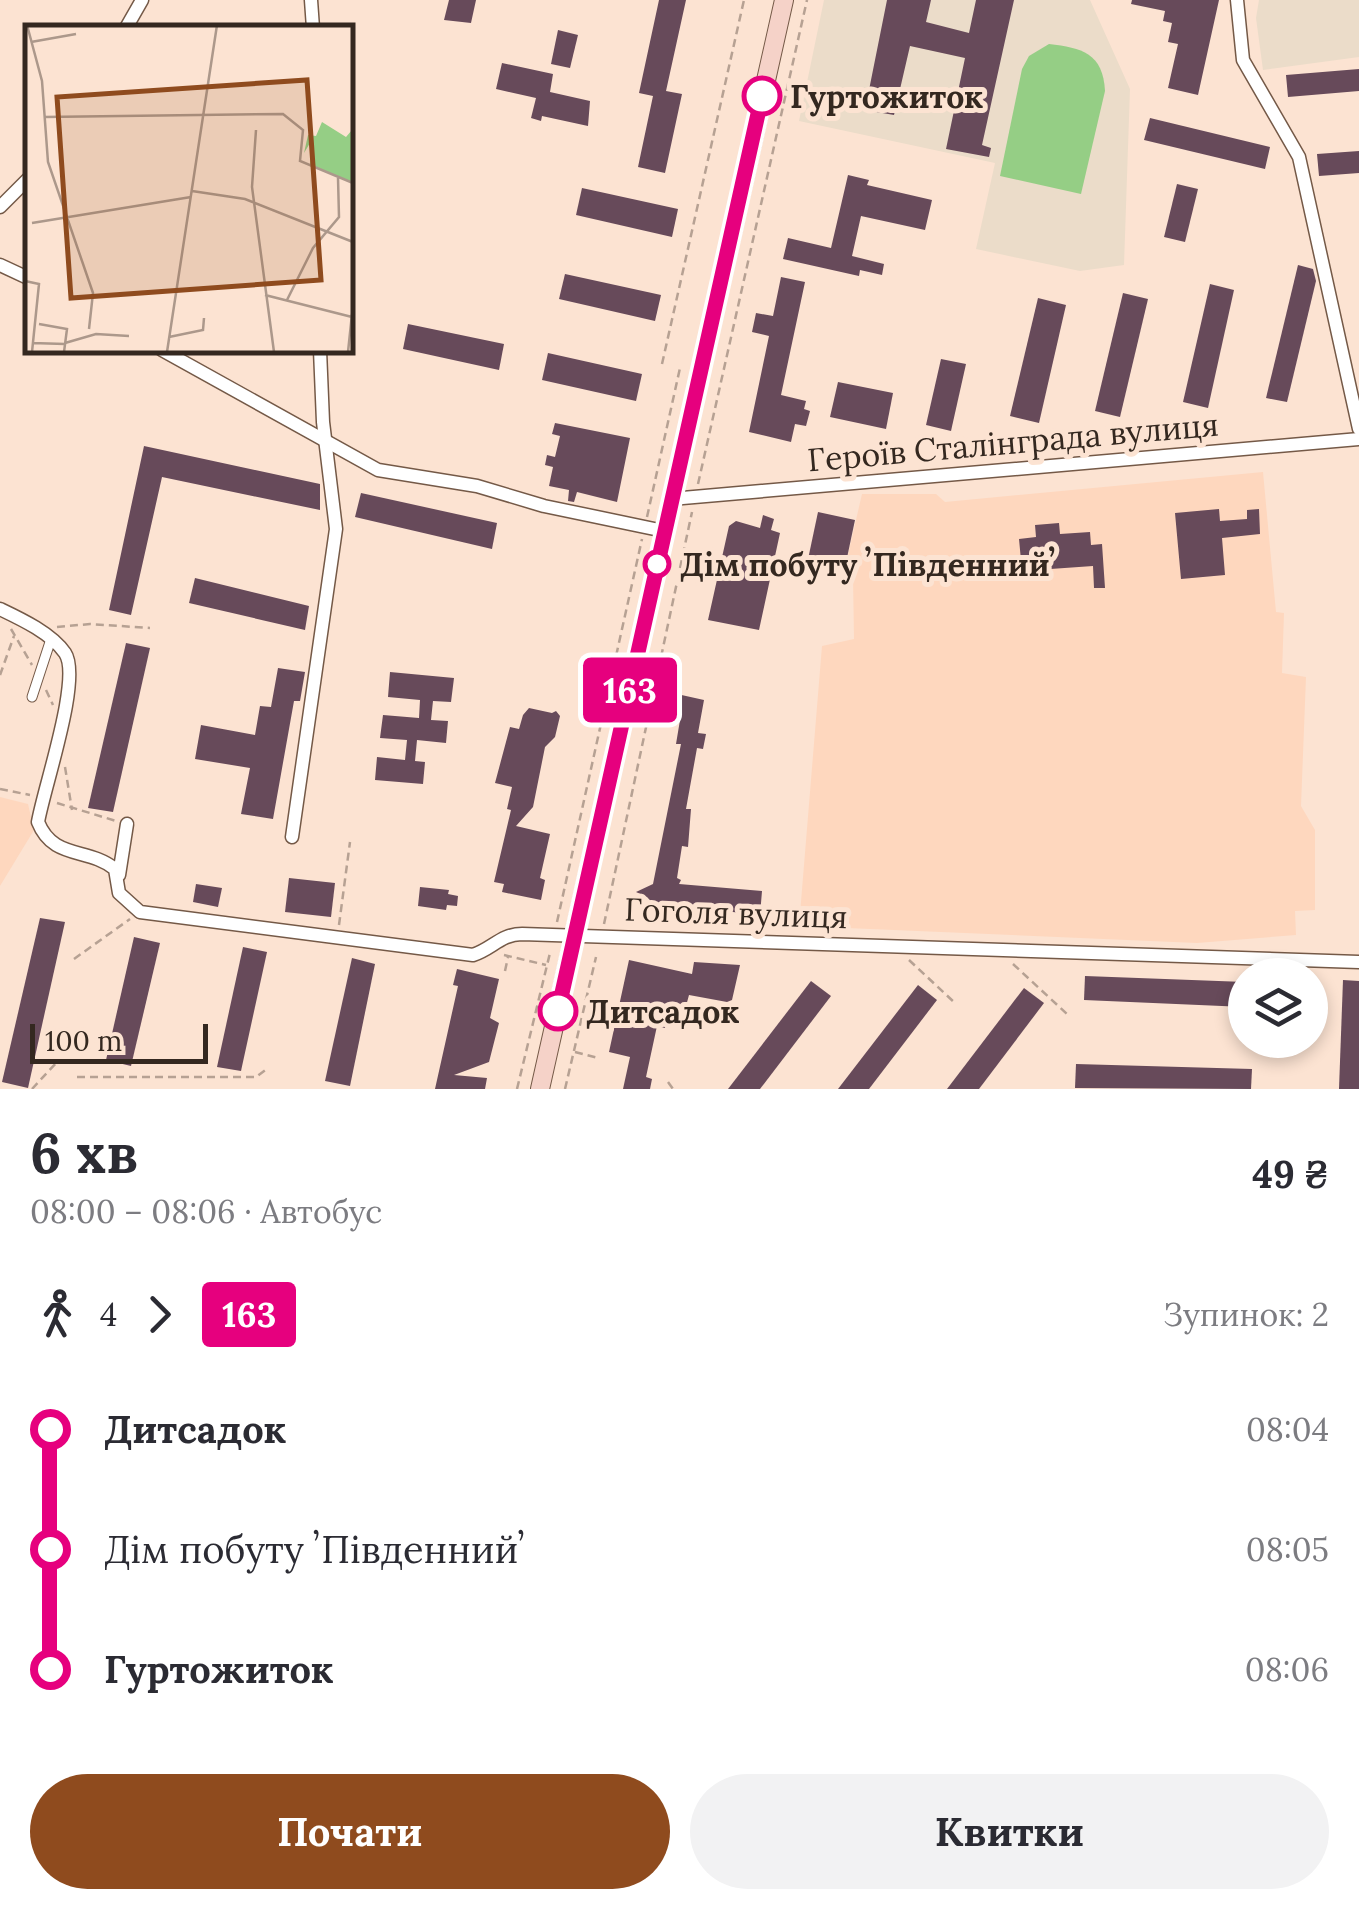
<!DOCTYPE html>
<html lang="uk">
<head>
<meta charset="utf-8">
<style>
  :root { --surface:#fff; --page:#f2f2f3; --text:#2b2b33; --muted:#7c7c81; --accent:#8f4b1e }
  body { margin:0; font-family:Lora,serif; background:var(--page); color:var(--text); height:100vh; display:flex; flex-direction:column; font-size:38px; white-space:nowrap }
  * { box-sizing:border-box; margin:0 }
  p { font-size:32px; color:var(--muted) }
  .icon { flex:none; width:55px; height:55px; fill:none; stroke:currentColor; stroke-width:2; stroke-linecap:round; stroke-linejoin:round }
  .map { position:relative; height:1089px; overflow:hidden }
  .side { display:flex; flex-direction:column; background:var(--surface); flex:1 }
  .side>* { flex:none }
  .badge { padding:0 20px; border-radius:8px; font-size:35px; line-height:65px }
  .tools { position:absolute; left:1228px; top:958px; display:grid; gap:20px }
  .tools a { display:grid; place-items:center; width:100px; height:100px; border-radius:50%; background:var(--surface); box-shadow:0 5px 15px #0003; font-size:50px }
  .scale { position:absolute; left:30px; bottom:25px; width:178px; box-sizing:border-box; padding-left:10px; border:5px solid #342820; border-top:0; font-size:28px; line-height:35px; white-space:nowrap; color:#342820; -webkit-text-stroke:8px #fce3d2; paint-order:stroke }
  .map>.badge { position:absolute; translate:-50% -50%; box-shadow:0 0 0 5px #fff }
  .legs { display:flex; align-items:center; gap:15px; height:110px; padding:0 30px; font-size:32px }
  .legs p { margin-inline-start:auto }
  .headline { display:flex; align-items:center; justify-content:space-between; height:170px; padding:0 30px }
  h1 { font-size:55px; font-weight:700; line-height:75px }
  .primary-button { display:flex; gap:20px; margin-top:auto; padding:20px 30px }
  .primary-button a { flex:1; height:115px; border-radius:60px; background:var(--accent); color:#fff; font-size:40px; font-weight:700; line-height:115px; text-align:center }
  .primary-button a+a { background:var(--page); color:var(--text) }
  ul { padding:0 30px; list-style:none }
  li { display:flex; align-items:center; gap:35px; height:120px; font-size:38px }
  li i { display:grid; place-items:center; width:15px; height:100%; margin:0 12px; background:currentColor }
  li i::after { content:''; width:25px; height:25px; margin:-12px; border:8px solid; border-radius:50%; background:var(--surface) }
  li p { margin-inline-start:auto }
  li:first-child i { background:linear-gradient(#0000 50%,currentColor 0) }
  li:last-child i { background:linear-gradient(currentColor 50%,#0000 0) }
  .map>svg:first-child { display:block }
  .built { fill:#fed7be }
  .education { fill:#ebdcc9 }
  .green { fill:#95ce85 }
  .building { fill:#674a5a }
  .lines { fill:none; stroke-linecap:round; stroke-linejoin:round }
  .pedestrian-casing { stroke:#745947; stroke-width:11 }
  .minor-casing { stroke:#745947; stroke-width:15 }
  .secondary-casing { stroke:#745947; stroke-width:20 }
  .path { stroke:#b6a193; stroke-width:2.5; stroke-dasharray:8 5; stroke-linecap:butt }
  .pedestrian { stroke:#fff; stroke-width:9 }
  .minor { stroke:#fff; stroke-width:12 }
  .secondary { stroke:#f5d2c8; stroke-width:18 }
  .line-1-casing { stroke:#fff; stroke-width:22 }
  .line-1 { stroke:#e6007e; stroke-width:15 }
  .stop-1-dot { fill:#fff; stroke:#e6007e; stroke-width:5 }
  .labels { text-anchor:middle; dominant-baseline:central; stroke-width:10; stroke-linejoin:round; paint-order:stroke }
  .stop-label { font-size:32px; font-weight:bold; fill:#342820; stroke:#fce3d2; text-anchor:start }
  .street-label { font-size:32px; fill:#342820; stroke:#fce3d2 }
  .inset-road { fill:none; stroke:#ac988b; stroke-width:2.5 }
  .view { fill:#8f4b1e; fill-opacity:0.15; stroke:#8f4b1e; stroke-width:5 }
  .inset-edge { fill:none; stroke:#342820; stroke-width:5 }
</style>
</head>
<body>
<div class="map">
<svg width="1359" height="1089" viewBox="0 0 1359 1089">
  <rect width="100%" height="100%" fill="#fce3d2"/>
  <g class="built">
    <path d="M1263,472L1276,612L1284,613L1282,673L1306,677L1301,806L1315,830V910L1295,911L1296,935L1197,943L799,926L822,646L854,639L853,576L844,572L862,494H936L945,502Z"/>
    <path d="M0,797L28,804L34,830L0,886Z"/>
  </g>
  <g class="education">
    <path d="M824,0H1090L1130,89L1124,265L1080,271L976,249L995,163L799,121Z"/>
    <path d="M1259,0H1359V57L1263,70L1256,18Z"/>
  </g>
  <path class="green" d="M1049,44C1082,48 1103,53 1105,91L1081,194L1000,176L1022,69L1029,56Z"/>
  <g class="building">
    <path d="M449,0H476L471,23L444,20Z"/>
    <path d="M659,0H686L666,91L682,94L665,173L638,167L653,96L639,93Z"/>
    <path d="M887,0H931L926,22L969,33L976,0H1014L982,145L991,148L989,157L946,149L965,58L910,46L894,115L865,110Z"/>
    <path d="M1132,0H1219L1198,95L1168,88L1178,44L1168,42L1172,23L1163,21L1165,11L1131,4Z"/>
    <path d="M558,30L578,35L570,68L551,64Z"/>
    <path d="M502,63L553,74L550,92L590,101L588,126L542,116L541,121L531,118L536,98L496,89Z"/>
    <path d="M1359,69V91L1288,97L1286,75Z"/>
    <path d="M1150,118L1270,147L1265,169L1144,140Z"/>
    <path d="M1359,151V173L1319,176L1317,154Z"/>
    <path d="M848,175L869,180L867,185L932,200L925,230L861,216L852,256L884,264L882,275L860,270L859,276L783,259L788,238L831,248Z"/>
    <path d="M1177,184L1198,189L1185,242L1164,237Z"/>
    <path d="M582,188L678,209L672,237L576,215Z"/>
    <path d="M1298,265L1313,269L1316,281L1287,402L1266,398Z"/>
    <path d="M565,274L661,295L655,321L559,299Z"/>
    <path d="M781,277L805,282L781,395L806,401L804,409L810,411L806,426L795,424L791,442L749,432L769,336L752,332L756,313L773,316Z"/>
    <path d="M1210,284L1234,290L1208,408L1183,402Z"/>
    <path d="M1123,293L1148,299L1120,417L1095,411Z"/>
    <path d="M1038,298L1066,305L1039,423L1010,416Z"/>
    <path d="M408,324L504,344L499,370L403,349Z"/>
    <path d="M548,353L642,374L636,401L542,380Z"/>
    <path d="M941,359L966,364L951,431L926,425Z"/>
    <path d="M838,382L893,393L886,429L830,417Z"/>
    <path d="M555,423L630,438L617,502L577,492L574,502L568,501L569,490L549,486L553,467L545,465L547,455L555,457L560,436L552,434Z"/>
    <path d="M144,446L320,484V510L162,477L131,615L109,610Z"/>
    <path d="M361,493L497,523L492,549L355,517Z"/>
    <path d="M1219,509L1220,521L1247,519V510L1259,509L1260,534L1222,538L1225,575L1181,579L1175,513Z"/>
    <path d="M818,512L855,520L844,572L807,564Z"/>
    <path d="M763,515L774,519L771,530L780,533L759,630L708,620L729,526L736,521L760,528Z"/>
    <path d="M1059,523L1060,534L1090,532L1091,545L1102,544L1105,588H1094L1093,566L1022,571L1019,539L1036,537L1035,525Z"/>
    <path d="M195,578L309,606L305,630L189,603Z"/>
    <path d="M126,643L150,648L113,812L88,808Z"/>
    <path d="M278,668L305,672L300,701H294L273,819L241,814L250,768L195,759L201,725L255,735L260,706L271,707Z"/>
    <path d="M390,672L454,678L451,702L433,701L431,720L448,721L446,743L417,740L415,761L425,762L423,784L375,780L377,757L405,760L407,740L380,738L383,715L419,718L420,700L388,697Z"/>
    <path d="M677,694L704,700L698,733L706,734L703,749L697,748L686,809H691L688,847L682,846L677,878L681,880L679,884L762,891L760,915L660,904V911L647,897L636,892L653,884L681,744H676L681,714L673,712Z"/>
    <path d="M529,708L552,713L556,711L560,716L555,737L545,747L533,807L516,826L550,834L540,878L545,880L541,900L502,892L504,884L494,882L511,810L507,809L512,787L495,783L510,727L519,729L523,715Z"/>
    <path d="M289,878L335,883L331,917L285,912Z"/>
    <path d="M196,884L222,888L218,907L193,902Z"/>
    <path d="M420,887L449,890L448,894L458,896L457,906L447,905L446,910L418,906Z"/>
    <path d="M40,918L65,922L28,1088L2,1082Z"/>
    <path d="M134,937L160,943L131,1066L106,1060Z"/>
    <path d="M243,947L267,952L241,1071L217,1067Z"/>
    <path d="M352,958L375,964L350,1086L325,1081Z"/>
    <path d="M629,960L692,974L694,962L740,965L732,1000L727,1002L689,995L686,1006L670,1003L665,1028L657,1026L646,1077L652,1079L650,1089H623L630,1057L609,1052Z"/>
    <path d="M457,969L499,979L490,1018L499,1023L489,1062L454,1075L487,1078L485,1089H435L458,986L453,985Z"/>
    <path d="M1085,976L1245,982V1007L1084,1000Z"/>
    <path d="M1343,980L1359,981V1089H1339Z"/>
    <path d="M811,981L831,996L760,1089H728Z"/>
    <path d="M918,985L937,1000L869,1089H838Z"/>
    <path d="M1024,988L1044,1003L979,1089H947Z"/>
    <path d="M1076,1064L1252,1069L1251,1089L1075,1088Z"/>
  </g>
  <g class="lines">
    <g class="pedestrian-casing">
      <path id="pedestrian" d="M32,697L51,639"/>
    </g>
    <g class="minor-casing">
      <g id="minor">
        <path d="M311,0L313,28"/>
        <path d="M1237,0L1243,60L1299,157L1359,429"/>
        <path d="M126,28L142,0"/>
        <path d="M0,207L28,179"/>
        <path d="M0,265L28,278"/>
        <path d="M162,350L378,470L477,486L544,506L664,531"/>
        <path d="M671,499L1359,439"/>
        <path d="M0,609C21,619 51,633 65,653C82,678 44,787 38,822C53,860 88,847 115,869L119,893L140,912L473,955C492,949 501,934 522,934L1359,962"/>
        <path d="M292,837L336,529L323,422L320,350"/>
        <path d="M119,875L127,824"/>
      </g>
    </g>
    <g class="secondary-casing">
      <path id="secondary" d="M540,1089L784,0"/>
    </g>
    <g class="path">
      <path d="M662,364L744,0"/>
      <path d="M698,484L807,0"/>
      <path d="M647,517L680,368"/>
      <path d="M57,627L90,624L150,628"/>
      <path d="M11,629L32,665"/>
      <path d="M0,675L14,636"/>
      <path d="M46,690L53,705"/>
      <path d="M65,767L72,810"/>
      <path d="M0,789L30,795"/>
      <path d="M57,803L116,821"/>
      <path d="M557,922L642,539"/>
      <path d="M604,924L692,512"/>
      <path d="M339,925L350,842"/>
      <path d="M504,955L546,965"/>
      <path d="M74,959L130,919"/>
      <path d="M909,960L955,1003"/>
      <path d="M1013,964L1067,1014"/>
      <path d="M505,971L508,957"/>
      <path d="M575,1052L598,1058"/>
      <path d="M77,1077H256L268,1068"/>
      <path d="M668,1082L673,1089"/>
      <path d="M32,1089L57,1062"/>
      <path d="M517,1089L550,953"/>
      <path d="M565,1089L596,957"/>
    </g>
    <use href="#pedestrian" class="pedestrian"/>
    <use href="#minor" class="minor"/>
    <use href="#secondary" class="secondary"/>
  </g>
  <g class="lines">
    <g class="line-1-casing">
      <path id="line-1" d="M558,1011L762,96"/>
    </g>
    <use href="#line-1" class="line-1"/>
  </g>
  <g class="stop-1-dot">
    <circle cx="762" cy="96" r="18"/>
    <circle cx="657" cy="564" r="12"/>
    <circle cx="558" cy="1011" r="18"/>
  </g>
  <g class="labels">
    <g class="stop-label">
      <text x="790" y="96">Гуртожиток</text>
      <text x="680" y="564">Дім побуту ʼПівденнийʼ</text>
      <text x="586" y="1011">Дитсадок</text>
    </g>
    <g class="street-label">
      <text transform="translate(1013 442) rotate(-5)">Героїв Сталінграда вулиця</text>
      <text transform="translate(736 913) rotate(2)">Гоголя вулиця</text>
    </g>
  </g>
  <g transform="translate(25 25)">
    <rect width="328" height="328" fill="#fce3d2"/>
    <path d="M297,97L321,112L327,105V158L285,139L288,113L279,128L283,110L291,111Z" fill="#95ce85"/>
    <path class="inset-road" d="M2,0L17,56L23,137L68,268L64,304M6,17L51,9M19,92L258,89L278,105L275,136L328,158M231,105L227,162L249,327M167,166L220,174L328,217M7,198L166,172M0,256L14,259L7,327M240,270L327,292M262,275L288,223L314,192L313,153M14,299L42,304L39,327M144,312L178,305L179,293M7,318L40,319M40,318L71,309L104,311M142,327L192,0M323,327L327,289"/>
    <path class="view" d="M282,55L296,255L46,273L32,72Z"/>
    <rect width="328" height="328" class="inset-edge"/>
  </g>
</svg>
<div class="tools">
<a><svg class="icon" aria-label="layers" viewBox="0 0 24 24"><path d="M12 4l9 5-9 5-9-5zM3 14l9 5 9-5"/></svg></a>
</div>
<div class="scale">100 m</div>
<b class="badge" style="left:630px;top:690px;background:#e6007e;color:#fff">163</b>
</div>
<section class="side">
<div class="headline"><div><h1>6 хв</h1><p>08:00 – 08:06 · Автобус</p></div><b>49 ₴</b></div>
<div class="legs"><svg class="icon" aria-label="walk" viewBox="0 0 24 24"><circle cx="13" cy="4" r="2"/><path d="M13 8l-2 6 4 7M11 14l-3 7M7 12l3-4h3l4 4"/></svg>4<svg class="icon" aria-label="forward" viewBox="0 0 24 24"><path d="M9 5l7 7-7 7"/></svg><b class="badge" style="background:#e6007e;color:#fff">163</b><p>Зупинок: 2</p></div>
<ul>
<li><i style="color:#e6007e"></i><b>Дитсадок</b><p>08:04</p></li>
<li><i style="color:#e6007e"></i><span>Дім побуту ʼПівденнийʼ</span><p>08:05</p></li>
<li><i style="color:#e6007e"></i><b>Гуртожиток</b><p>08:06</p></li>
</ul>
<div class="primary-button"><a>Почати</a><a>Квитки</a></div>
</section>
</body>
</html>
